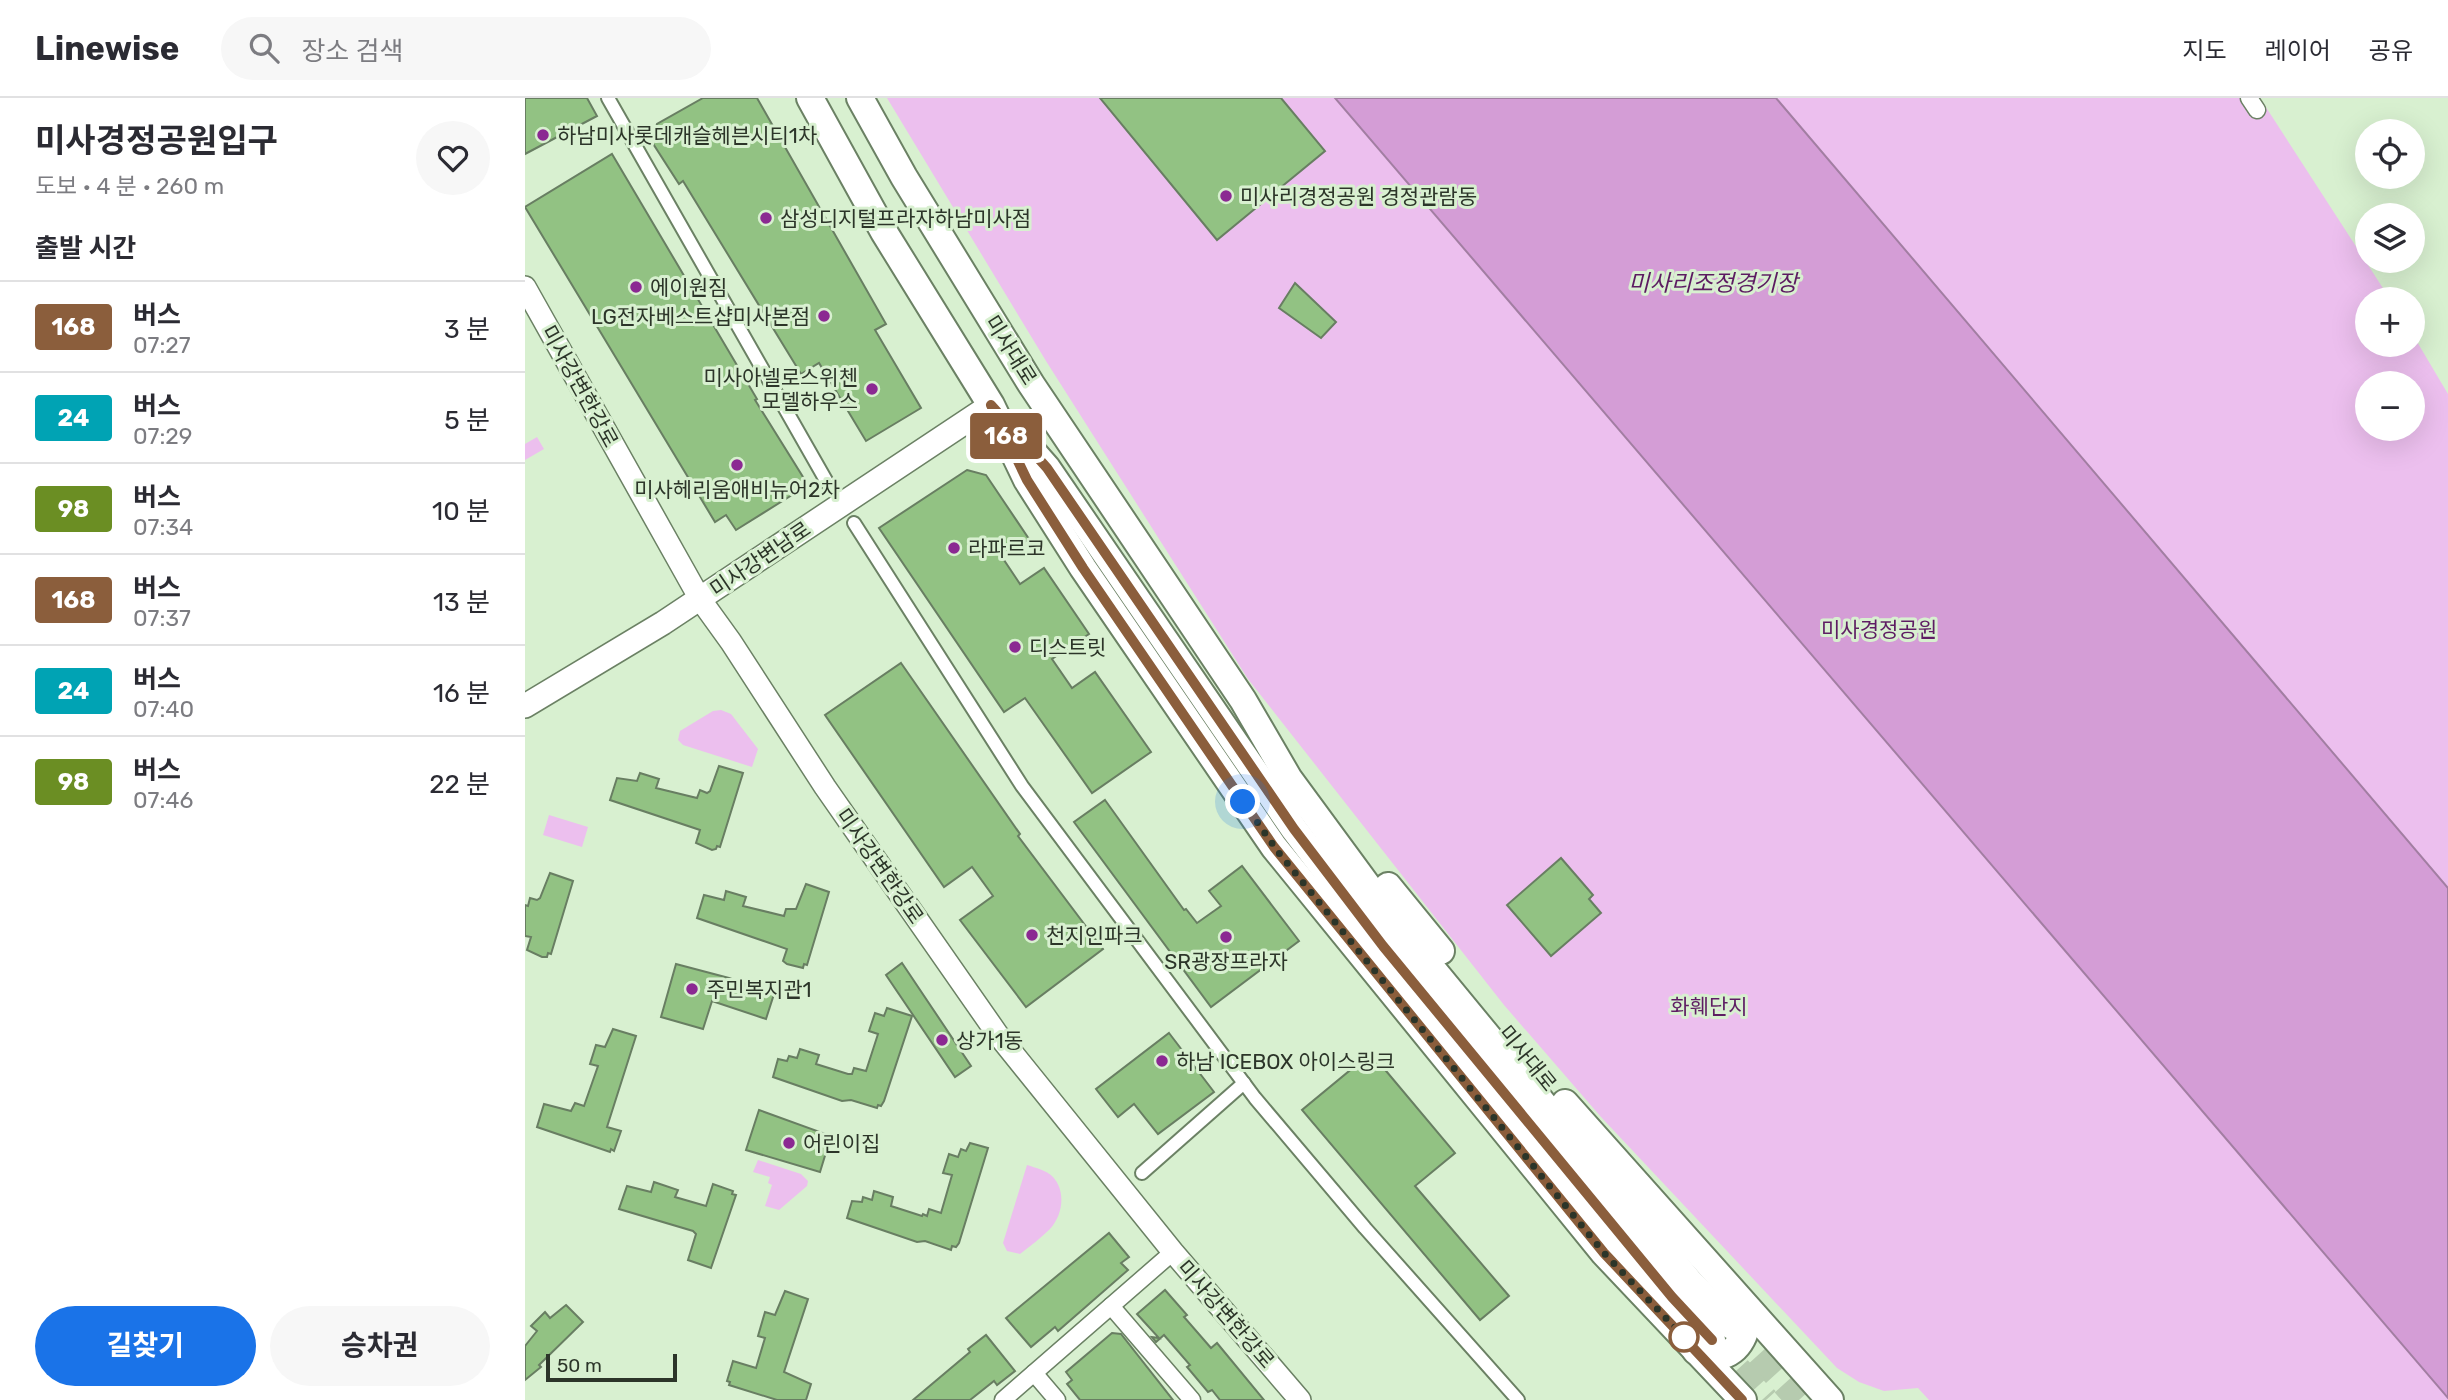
<!DOCTYPE html>
<html lang="ko">
<head>
<meta charset="utf-8">
<style>
  :root { --surface:#fff; --page:#f7f7f7; --text:#2b2b33; --muted:#7c7c81; --line:#e1e1e2; --accent:#1a73e8 }
  body { margin:0; font-family:Rubik,"Noto Sans KR",sans-serif; background:var(--page); color:var(--text); height:100vh; display:flex; flex-direction:column; font-size:26px; white-space:nowrap }
  * { box-sizing:border-box; margin:0 }
  p { font-size:23px; color:var(--muted) }
  .icon { flex:none; width:38px; height:38px; fill:none; stroke:currentColor; stroke-width:2; stroke-linecap:round; stroke-linejoin:round }
  .map { position:relative; flex:1; overflow:hidden }
  .sheet { display:flex; flex-direction:column; background:var(--surface); width:525px }
  .sheet>* { flex:none }
  .badge { padding:0 14px; border-radius:5px; font-size:24px; line-height:46px }
  .tools { position:absolute; left:1830px; top:21px; display:grid; gap:14px }
  .tools a { display:grid; place-items:center; width:70px; height:70px; border-radius:50%; background:var(--surface); box-shadow:0 7px 28px #0002; font-size:35px }
  .scale { position:absolute; left:21px; bottom:18px; width:131px; box-sizing:border-box; padding-left:7px; border:4px solid #2c3529; border-top:0; font-size:19px; line-height:24px; white-space:nowrap; color:#2c3529; -webkit-text-stroke:5px #d8f0d0; paint-order:stroke }
  .you { position:absolute; width:35px; height:35px; margin:-18px; border:5px solid #fff; border-radius:50%; background:#1a73e8; box-shadow:0 0 0 10px #1a73e833 }
  .map>.badge { position:absolute; translate:-50% -50%; box-shadow:0 0 0 4px #fff }
  h2 { padding:0 35px; font-size:26px; line-height:63px }
  .round { display:grid; place-items:center; flex:none; width:74px; height:74px; border-radius:37px; background:var(--page) }
  .summary { display:flex; align-items:center; justify-content:space-between; height:119px; padding:0 35px }
  h1 { font-size:33px; font-weight:700; line-height:52px }
  .cta { display:flex; gap:14px; margin-top:auto; padding:14px 35px }
  .cta a { flex:1; height:80px; border-radius:42px; background:var(--accent); color:#fff; font-size:28px; font-weight:700; line-height:80px; text-align:center }
  .cta a+a { background:var(--page); color:var(--text) }
  ul { padding:0; list-style:none }
  li { display:flex; align-items:center; gap:21px; height:91px; padding:0 35px; border-top:2px solid var(--line) }
  li div { flex:1 }
  li b { display:block; font-size:26px }
  li em { font-style:normal }
  li .badge { min-width:77px; font-weight:700; text-align:center }
  header { display:flex; align-items:center; gap:42px; box-sizing:border-box; height:98px; padding:0 35px; background:var(--surface); border-bottom:2px solid var(--line) }
  header strong { font-size:33px }
  nav { display:flex; gap:38px; margin-inline-start:auto; font-size:24px }
  .search { width:490px; height:63px; background:var(--page); display:flex; align-items:center; gap:18px; box-sizing:border-box; padding:0 24px; border-radius:38px; color:var(--muted); font-size:26px }
  main { display:flex; flex:1; min-height:0 }
  .map>svg:first-child { display:block }
  .green { fill:#ecbfee; fill-rule:evenodd }
  .water { fill:#d49dd6; stroke:#a27ea2; stroke-width:2 }
  .building { fill:#92c283; stroke:#687e62; stroke-width:2 }
  .lines { fill:none; stroke-linecap:round; stroke-linejoin:round }
  .primary-tunnel { stroke:#b6cbaf; stroke-width:26; stroke-dasharray:26 13; stroke-linecap:butt }
  .pedestrian-casing { stroke:#6b8164; stroke-width:16 }
  .minor-casing { stroke:#6b8164; stroke-width:19 }
  .tertiary-casing { stroke:#6b8164; stroke-width:24 }
  .secondary-casing { stroke:#6b8164; stroke-width:26 }
  .primary-casing { stroke:#6b8164; stroke-width:30 }
  .pedestrian { stroke:#fff; stroke-width:12 }
  .minor { stroke:#fff; stroke-width:16 }
  .tertiary { stroke:#fff; stroke-width:21 }
  .secondary { stroke:#fff; stroke-width:23 }
  .primary { stroke:#fff; stroke-width:26 }
  .line-casing { stroke:#fff; stroke-width:16 }
  .line { stroke:#8b5e3c; stroke-width:10 }
  .walk { stroke:#2c3529; stroke-width:7; stroke-dasharray:0 12.6 }
  .poi-dot { fill:#8b2992; stroke:#d8f0d0; stroke-width:2.5 }
  .stop-dot { fill:#fff; stroke:#8b5e3c; stroke-width:3.5 }
  .labels { text-anchor:middle; dominant-baseline:central; stroke-width:6; stroke-linejoin:round; paint-order:stroke }
  .poi-label { font-size:21px; fill:#2c3529; stroke:#d8f0d0; text-anchor:start }
  .street-label { font-size:21px; fill:#2c3529; stroke:#d8f0d0 }
  .park-label { font-size:21px; fill:#5e1d63; stroke:#d8f0d0 }
  .water-label { font-size:23px; font-style:italic; fill:#5c1b61; stroke:#d8f0d0 }
</style>
</head>
<body>
<header>
<strong>Linewise</strong>
<div class="search"><svg class="icon" aria-label="search" viewBox="0 0 24 24"><circle cx="10" cy="10" r="6"/><path d="M15 15l6 6"/></svg>장소 검색</div>
<nav><a>지도</a><a>레이어</a><a>공유</a></nav>
</header>
<main>
<section class="sheet">
<div class="summary"><div><h1>미사경정공원입구</h1><p>도보 · 4 분 · 260 m</p></div><a class="round"><svg class="icon" aria-label="heart" viewBox="0 0 24 24"><path d="M12 20l-8-8c-3-5 5-10 8-4 3-6 11-1 8 4z"/></svg></a></div>
<h2>출발 시간</h2>
<ul>
<li><span class="badge" style="background:#8b5e3c;color:#fff">168</span><div><b>버스</b><p>07:27</p></div><em>3 분</em></li>
<li><span class="badge" style="background:#00a3b4;color:#fff">24</span><div><b>버스</b><p>07:29</p></div><em>5 분</em></li>
<li><span class="badge" style="background:#6b8e23;color:#fff">98</span><div><b>버스</b><p>07:34</p></div><em>10 분</em></li>
<li><span class="badge" style="background:#8b5e3c;color:#fff">168</span><div><b>버스</b><p>07:37</p></div><em>13 분</em></li>
<li><span class="badge" style="background:#00a3b4;color:#fff">24</span><div><b>버스</b><p>07:40</p></div><em>16 분</em></li>
<li><span class="badge" style="background:#6b8e23;color:#fff">98</span><div><b>버스</b><p>07:46</p></div><em>22 분</em></li>
</ul>
<div class="cta"><a>길찾기</a><a>승차권</a></div>
</section>
<div class="map">
<svg width="1923" height="1302" viewBox="0 0 1923 1302">
  <rect width="100%" height="100%" fill="#d8f0d0"/>
  <g class="green">
    <path d="M362,0H1735L1865,201H1843V247H1888V237L1923,296V1302H1404L1393,1290L1359,1293L1334,1284L1312,1270L1076,1019L979,907L723,581L521,263ZM1843,285H1888V331H1843Z"/>
    <path d="M12,339L19,351L0,362V346Z"/>
    <path d="M196,612L206,616L233,651L227,669L158,647L153,642L155,633L188,613Z"/>
    <path d="M24,717L63,729L57,749L18,737Z"/>
    <path d="M233,1062L276,1076L283,1083L282,1088L254,1112L240,1108L247,1087L243,1085L245,1079L228,1074Z"/>
    <path d="M502,1067C511,1070 521,1072 528,1079C541,1093 538,1117 525,1131C516,1140 505,1148 495,1156L482,1153L478,1145Z"/>
  </g>
  <path class="water" d="M810,0H1251L1923,790V1300Z"/>
  <g class="building">
    <path d="M0,0H62L72,18L0,56Z"/>
    <path d="M178,0H232L361,226L350,232L396,310L341,343L294,265L276,276L158,83L154,86L127,44L132,26Z"/>
    <path d="M575,0H756L800,53L692,142Z"/>
    <path d="M87,56L232,301L230,302L283,387L211,432L201,417L190,424L0,109Z"/>
    <path d="M770,185L811,224L796,240L754,210Z"/>
    <path d="M442,372L461,377L504,441L477,459L495,486L519,470L564,536L527,561L547,590L570,574L626,654L567,695L500,600L479,614L354,430Z"/>
    <path d="M376,565L495,736L493,738L578,851L501,909L435,822L468,798L447,769L419,789L300,617Z"/>
    <path d="M194,668L218,675L195,749L192,748L191,751L187,752L171,745L175,732L85,702L92,680L112,683L115,675L134,681L131,690L172,700L175,692L182,695L185,693Z"/>
    <path d="M580,702L659,812L661,811L672,825L696,808L684,793L717,768L774,843L686,909L549,724Z"/>
    <path d="M1036,760L1068,797L1064,801L1076,815L1026,858L982,807Z"/>
    <path d="M25,775L48,783L26,856L23,855L22,859H17L2,852L6,839L0,838V807L3,808L5,800L12,802L15,800Z"/>
    <path d="M281,786L304,794L282,867L279,866L278,870L262,866L258,863L262,851L172,820L179,797L199,802L201,793L221,799L218,808L259,818L261,811H271Z"/>
    <path d="M377,865L446,968L430,979L361,877Z"/>
    <path d="M151,866L204,880L249,896L241,921L187,903L178,931L136,919Z"/>
    <path d="M362,910L387,918L359,1003L356,1008L353,1007L352,1010L326,1002L317,1003L248,979L253,961L262,963L264,958L272,960L275,951L294,957L291,966L323,976H327L329,970L341,973L353,936L344,933L350,915L359,918Z"/>
    <path d="M88,931L111,938L82,1029L96,1033L89,1053L86,1051L85,1054L12,1029L19,1006L46,1013L50,1005L59,1008L73,968L65,966L71,947L80,949Z"/>
    <path d="M644,935L689,994L633,1036L609,1006L593,1019L571,991Z"/>
    <path d="M846,955L930,1055L890,1088L984,1198L955,1222L777,1012Z"/>
    <path d="M234,1012L306,1038L295,1074L221,1052Z"/>
    <path d="M445,1045L463,1050L434,1145L431,1149L427,1148L426,1152L400,1143L392,1144L322,1120L327,1103L337,1104L338,1099L347,1102L349,1093L368,1099L366,1108L397,1118L398,1116L402,1118L404,1111L416,1115L427,1077L418,1075L424,1056L433,1059L436,1051L441,1053Z"/>
    <path d="M129,1084L153,1092L150,1099L181,1108L188,1086L208,1093L207,1096L211,1097L186,1170L163,1162L171,1136L168,1133L94,1111L102,1088L126,1094Z"/>
    <path d="M584,1135L604,1159L596,1165L603,1172L533,1233L530,1229L506,1249L481,1220Z"/>
    <path d="M640,1192L662,1217L659,1219L686,1250L692,1245L739,1302H695L687,1292L683,1294L662,1269L665,1267L639,1237L631,1244L627,1239L634,1240L612,1216Z"/>
    <path d="M260,1193L283,1201L259,1274L286,1286L281,1302H252L204,1287L205,1284L202,1283L208,1263L231,1270L240,1240L233,1238L240,1214L250,1217Z"/>
    <path d="M41,1207L58,1224L14,1267L16,1269L0,1282V1248L12,1233L6,1228L20,1214L25,1220Z"/>
    <path d="M587,1235L596,1236L648,1302H555L542,1286L547,1282L541,1274Z"/>
    <path d="M461,1237L490,1273L472,1287L469,1283L445,1302H388L445,1254L443,1251Z"/>
  </g>
  <g class="lines">
    <g class="primary-tunnel">
      <path d="M1207,1228L1274,1302"/>
      <path d="M1187,1242L1241,1302"/>
    </g>
    <g class="pedestrian-casing">
      <g id="pedestrian">
        <path d="M83,0L303,386"/>
        <path d="M329,425L497,688L730,1000L840,1130L993,1302"/>
        <path d="M617,1075L719,985"/>
      </g>
    </g>
    <g class="minor-casing">
      <g id="minor">
        <path d="M1724,0L1732,12"/>
        <path d="M586,1208L667,1302"/>
        <path d="M509,1275L532,1302"/>
        <path d="M478,1302L648,1154"/>
      </g>
    </g>
    <g class="tertiary-casing">
      <path id="tertiary" d="M0,189L175,501L206,544L300,689L473,937L648,1154L775,1302"/>
    </g>
    <g class="secondary-casing">
      <path id="secondary" d="M0,608L138,525L466,307"/>
    </g>
    <g class="primary-casing">
      <g id="primary">
        <path d="M285,0L359,134L466,307L502,382L558,470L749,749L1079,1155L1218,1302"/>
        <path d="M335,0L379,79L506,286L718,602L764,681L872,828L1164,1183L1207,1228"/>
        <path d="M486,329L522,370L769,731L858,848L1147,1199L1187,1242"/>
        <path d="M863,788L916,853"/>
        <path d="M1040,1005L1305,1302"/>
        <path d="M1171,1253C1178,1254 1187,1258 1194,1258C1214,1256 1226,1230 1220,1213"/>
      </g>
    </g>
    <use href="#pedestrian" class="pedestrian"/>
    <use href="#minor" class="minor"/>
    <use href="#tertiary" class="tertiary"/>
    <use href="#secondary" class="secondary"/>
    <use href="#primary" class="primary"/>
  </g>
  <g class="lines">
    <g class="line-casing">
      <path id="line" d="M1187,1242L1147,1199L858,848L769,731L522,370L466,307L502,382L558,470L749,749L1079,1155L1217,1302"/>
    </g>
    <use href="#line" class="line"/>
    <path class="walk" d="M718,704L754,755L1079,1155L1159,1239"/>
  </g>
  <g class="poi-dot">
    <circle cx="18" cy="37" r="7"/>
    <circle cx="701" cy="98" r="7"/>
    <circle cx="241" cy="120" r="7"/>
    <circle cx="111" cy="189" r="7"/>
    <circle cx="299" cy="218" r="7"/>
    <circle cx="347" cy="291" r="7"/>
    <circle cx="212" cy="367" r="7"/>
    <circle cx="429" cy="450" r="7"/>
    <circle cx="490" cy="549" r="7"/>
    <circle cx="507" cy="837" r="7"/>
    <circle cx="701" cy="839" r="7"/>
    <circle cx="167" cy="891" r="7"/>
    <circle cx="417" cy="942" r="7"/>
    <circle cx="637" cy="963" r="7"/>
    <circle cx="264" cy="1045" r="7"/>
  </g>
  <circle class="stop-dot" cx="1159" cy="1239" r="14"/>
  <g class="labels">
    <g class="poi-label">
      <text x="32" y="37">하남미사롯데캐슬헤븐시티1차</text>
      <text x="715" y="98">미사리경정공원 경정관람동</text>
      <text x="255" y="120">삼성디지털프라자하남미사점</text>
      <text x="125" y="189">에이원짐</text>
      <text x="285" y="218" text-anchor="end">LG전자베스트샵미사본점</text>
      <text x="333" y="279" text-anchor="end">미사아넬로스위첸<tspan x="333" dy="24">모델하우스</tspan></text>
      <text x="212" y="391" text-anchor="middle">미사헤리움애비뉴어2차</text>
      <text x="443" y="450">라파르코</text>
      <text x="504" y="549">디스트릿</text>
      <text x="521" y="837">천지인파크</text>
      <text x="701" y="863" text-anchor="middle">SR광장프라자</text>
      <text x="181" y="891">주민복지관1</text>
      <text x="431" y="942">상가1동</text>
      <text x="651" y="963">하남 ICEBOX 아이스링크</text>
      <text x="278" y="1045">어린이집</text>
    </g>
    <g class="street-label">
      <text transform="translate(486 252) rotate(58)">미사대로</text>
      <text transform="translate(55 288) rotate(61)">미사강변한강로</text>
      <text transform="translate(235 461) rotate(-34)">미사강변남로</text>
      <text transform="translate(355 768) rotate(55)">미사강변한강로</text>
      <text transform="translate(1003 960) rotate(51)">미사대로</text>
      <text transform="translate(701 1216) rotate(49)">미사강변한강로</text>
    </g>
    <g class="park-label">
      <text x="1354" y="531">미사경정공원</text>
      <text x="1184" y="908">화훼단지</text>
    </g>
    <g class="water-label">
      <text x="1188" y="185">미사리조정경기장</text>
    </g>
  </g>
</svg>
<div class="tools">
<a><svg class="icon" aria-label="locate" viewBox="0 0 24 24"><circle cx="12" cy="12" r="6"/><path d="M12 2v4M12 18v4M2 12h4M18 12h4"/></svg></a>
<a><svg class="icon" aria-label="layers" viewBox="0 0 24 24"><path d="M12 4l9 5-9 5-9-5zM3 14l9 5 9-5"/></svg></a>
<a>+</a>
<a>−</a>
</div>
<div class="scale">50 m</div>
<div class="you" style="left:718px;top:704px"></div>
<b class="badge" style="left:481px;top:338px;background:#8b5e3c;color:#fff">168</b>
</div>
</main>
</body>
</html>
